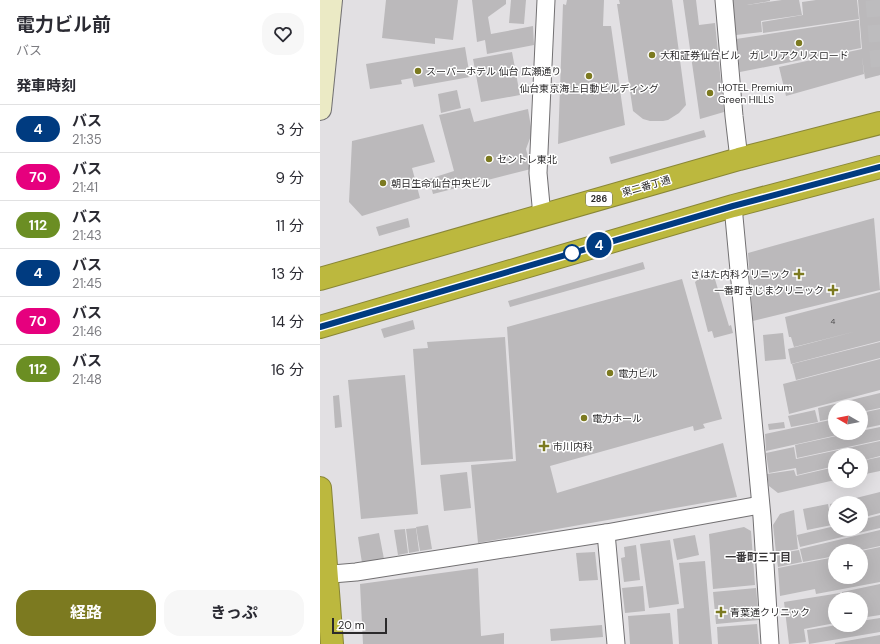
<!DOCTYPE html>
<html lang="ja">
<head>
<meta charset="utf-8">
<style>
  :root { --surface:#fff; --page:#f7f7f7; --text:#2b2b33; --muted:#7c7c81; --line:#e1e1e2; --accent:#7c7a20 }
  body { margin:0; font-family:"DM Sans","Noto Sans JP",sans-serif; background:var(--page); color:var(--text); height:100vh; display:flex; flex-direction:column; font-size:15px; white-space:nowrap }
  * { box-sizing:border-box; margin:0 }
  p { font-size:13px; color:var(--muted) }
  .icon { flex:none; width:22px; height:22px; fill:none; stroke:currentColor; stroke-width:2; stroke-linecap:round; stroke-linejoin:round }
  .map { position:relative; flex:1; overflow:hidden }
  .panel { display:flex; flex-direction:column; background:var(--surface); width:320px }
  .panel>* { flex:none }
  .badge { padding:0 8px; border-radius:13px; font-size:14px; line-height:26px }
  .needle { width:26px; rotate:279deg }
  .fabs { position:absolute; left:508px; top:400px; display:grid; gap:8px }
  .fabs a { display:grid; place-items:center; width:40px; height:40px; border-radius:50%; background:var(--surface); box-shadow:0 4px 16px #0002; font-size:20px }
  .scale { position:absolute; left:12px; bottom:10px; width:55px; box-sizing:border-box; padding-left:4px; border:2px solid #2b2a2b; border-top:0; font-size:11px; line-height:14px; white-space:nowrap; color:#2b2a2b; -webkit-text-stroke:3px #fff; paint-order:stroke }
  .map>.badge { position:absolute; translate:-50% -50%; box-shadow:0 0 0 2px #fff }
  h2 { padding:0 16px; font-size:15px; line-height:36px }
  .round { display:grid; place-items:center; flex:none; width:42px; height:42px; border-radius:16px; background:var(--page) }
  .headline { display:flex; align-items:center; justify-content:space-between; height:68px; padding:0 16px }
  h1 { font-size:19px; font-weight:700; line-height:30px }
  .action { display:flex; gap:8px; margin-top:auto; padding:8px 16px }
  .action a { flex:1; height:46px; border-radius:16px; background:var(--accent); color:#fff; font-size:16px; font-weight:700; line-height:46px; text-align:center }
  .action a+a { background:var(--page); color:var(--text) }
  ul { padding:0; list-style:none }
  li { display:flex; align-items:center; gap:12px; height:48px; padding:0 16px; border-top:1px solid var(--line) }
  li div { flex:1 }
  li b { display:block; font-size:15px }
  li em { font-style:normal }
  li .badge { min-width:44px; font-weight:700; text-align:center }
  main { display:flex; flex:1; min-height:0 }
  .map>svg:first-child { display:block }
  .building { fill:#bbb9bb }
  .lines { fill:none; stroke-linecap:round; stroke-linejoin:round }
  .street-tunnel { stroke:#bdbcbe; stroke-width:17; stroke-dasharray:17 8; stroke-linecap:butt }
  .street-casing { stroke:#727072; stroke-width:19 }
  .secondary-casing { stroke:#727072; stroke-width:24 }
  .highway-casing { stroke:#898637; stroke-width:24 }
  .street { stroke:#fff; stroke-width:17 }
  .secondary { stroke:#ebeac5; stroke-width:22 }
  .highway { stroke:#bcb83e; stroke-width:22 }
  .line-casing { stroke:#fff; stroke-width:9 }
  .line { stroke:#003b80; stroke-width:6 }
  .poi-dot { fill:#7c7a20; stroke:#fff; stroke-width:1.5 }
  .stop-dot { fill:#fff; stroke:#003b80; stroke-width:2 }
  .labels { text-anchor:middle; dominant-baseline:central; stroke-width:3; stroke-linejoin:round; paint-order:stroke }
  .number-label { font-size:8px; fill:#4f4e4f }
  .shield { fill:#fff; stroke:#6b6a6b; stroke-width:1 }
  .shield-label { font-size:9px; font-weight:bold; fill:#2b2a2b }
  .poi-label { font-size:10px; fill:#2b2a2b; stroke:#fff; text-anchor:start }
  .street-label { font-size:10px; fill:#2b2a2b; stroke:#fff }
  .neighbourhood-label { font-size:11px; font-weight:bold; fill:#383638; stroke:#fff }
</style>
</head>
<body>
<main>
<section class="panel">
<div class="headline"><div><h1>電力ビル前</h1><p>バス</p></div><a class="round"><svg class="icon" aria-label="heart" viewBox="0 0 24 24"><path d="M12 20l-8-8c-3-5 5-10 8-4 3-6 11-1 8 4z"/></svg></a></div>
<h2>発車時刻</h2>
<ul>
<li><span class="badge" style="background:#003b80;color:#fff">4</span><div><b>バス</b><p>21:35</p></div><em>3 分</em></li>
<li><span class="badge" style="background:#e6007e;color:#fff">70</span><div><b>バス</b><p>21:41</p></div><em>9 分</em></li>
<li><span class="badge" style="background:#6b8e23;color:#fff">112</span><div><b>バス</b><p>21:43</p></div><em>11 分</em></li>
<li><span class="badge" style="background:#003b80;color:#fff">4</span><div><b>バス</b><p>21:45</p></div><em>13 分</em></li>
<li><span class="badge" style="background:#e6007e;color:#fff">70</span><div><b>バス</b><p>21:46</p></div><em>14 分</em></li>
<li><span class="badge" style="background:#6b8e23;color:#fff">112</span><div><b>バス</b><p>21:48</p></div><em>16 分</em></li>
</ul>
<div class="action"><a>経路</a><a>きっぷ</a></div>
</section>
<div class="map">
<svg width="560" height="644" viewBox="0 0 560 644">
  <rect width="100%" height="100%" fill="#e2e0e3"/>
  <g class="building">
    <path d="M66,0H138L133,40L115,38V44L62,38Z"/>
    <path d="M152,0H186V4L168,17L171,34L213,26L214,45L167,54L165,40L157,42Z"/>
    <path d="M191,0H206L204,24L189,23Z"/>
    <path d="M247,0H284L283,26H291L305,125L238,144L243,4L246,5Z"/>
    <path d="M299,0H352L366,105L359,113L348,120L343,121H330L323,119L313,111L297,4H300Z"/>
    <path d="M363,0H376L379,25L395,23L404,112L380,119Z"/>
    <path d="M413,0H450V1L427,5L462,0H479L482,15L441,21L442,32L416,35L412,7H413Z"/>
    <path d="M496,0H537L539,19L443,33L442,22L483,15L482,2Z"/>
    <path d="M538,0H560V75L545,79L542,57L544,74L466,96L459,67L542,49Z"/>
    <path d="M539,20L541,48L420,72L416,39Z"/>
    <path d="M145,47L150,77L94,87L92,78L81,80L82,84L50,89L46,64Z"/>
    <path d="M192,52L200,95L161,102L153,59Z"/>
    <path d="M137,90L141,108L121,113L118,94Z"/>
    <path d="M150,108L154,122L208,109L212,133L206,149L211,169L113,194L109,179L134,171L119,115Z"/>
    <path d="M103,124L115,162L92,168L100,198L42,216L29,202L32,141Z"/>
    <path d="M384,130L386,137L291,164L289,157Z"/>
    <path d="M88,218L90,227L59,236L56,227Z"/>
    <path d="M554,218L560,290L433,321L428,253Z"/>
    <path d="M323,262L325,269L190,307L188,301Z"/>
    <path d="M388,276H394L409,326L411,325L413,333L394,338L392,331L388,332L375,282L381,277Z"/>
    <path d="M362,279L402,419L383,424L385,428L374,431L373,426L230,466L237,493L403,443L417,497L158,543L151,465L196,461L187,327Z"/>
    <path d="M560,292V341L471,364L468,349L537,331L474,347L471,337H469L465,317Z"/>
    <path d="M93,320L95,329L64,338L61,329Z"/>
    <path d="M463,333L466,359L445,361L443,335Z"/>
    <path d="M185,337L193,459L101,465L93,349L108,348L107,342Z"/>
    <path d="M560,342V358L476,380L472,364Z"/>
    <path d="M560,359V390L469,414L463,384Z"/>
    <path d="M85,375L98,514L41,519L28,380Z"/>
    <path d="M560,393V408L541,412V407H515V418L500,421L498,408Z"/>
    <path d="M19,395L22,427L15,428L13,396Z"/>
    <path d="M560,409V425L541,429V413Z"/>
    <path d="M495,410L498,422L471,427L468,416Z"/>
    <path d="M515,419V433L522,434L446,451L445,434Z"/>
    <path d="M464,422L465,428L449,430L448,424Z"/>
    <path d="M560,427V440L477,458L475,445L530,433H541V431Z"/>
    <path d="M560,441V456L541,461V455H515V466L477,475L476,468L449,473L446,453L474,447L476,459Z"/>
    <path d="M560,457V471L541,475V461Z"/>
    <path d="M515,467V480L458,493L449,486L447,474L474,470L476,476Z"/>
    <path d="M147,472L151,508L124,511L120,475Z"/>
    <path d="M560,492V513L541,518V503H516Z"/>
    <path d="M515,503V525H514L510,504Z"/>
    <path d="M508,504L512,525L487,530L483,509Z"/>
    <path d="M474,510L478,549L456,553L453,525L460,514Z"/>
    <path d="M560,515V528L480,547L477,535L515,526V529H541V520Z"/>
    <path d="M108,525L112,549L100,551L96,527Z"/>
    <path d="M424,527L431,531L435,585L393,589L389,534Z"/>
    <path d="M96,528L99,551L89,553L86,529Z"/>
    <path d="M85,529L88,553L78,555L74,530Z"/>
    <path d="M560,530V546L537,551H515V556L483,562L480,549Z"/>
    <path d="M59,533L64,559L42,563L38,537Z"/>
    <path d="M375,535L379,555L357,560L353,539Z"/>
    <path d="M350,540L359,604L329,608L320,544Z"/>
    <path d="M316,545L320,580L304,582L301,558L305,557L304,547Z"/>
    <path d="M560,547V582L496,594L495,589L460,596L458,568L515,557V577H541V551Z"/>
    <path d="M479,550L482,562L458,567L456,554Z"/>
    <path d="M275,552L278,580L259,581L256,553Z"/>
    <path d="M385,561L392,644H359L357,609L364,608L359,563Z"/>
    <path d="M158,568L161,636L184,633V644H43L40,584Z"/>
    <path d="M560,584V615L541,618V599H523L522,592Z"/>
    <path d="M323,586L325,611L305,613L302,588Z"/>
    <path d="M436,588L439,620L396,624L393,592Z"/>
    <path d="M520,593L521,599H515V623L484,629L486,642L469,644L464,602Z"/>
    <path d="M350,613L353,644H310L308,616Z"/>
    <path d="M560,618V632L489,644L487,630L517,625H541V621Z"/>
    <path d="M437,624L439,644H398L397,627Z"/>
    <path d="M282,625L283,637L231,641L230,629Z"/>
    <path d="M560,635V644H515V643Z"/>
  </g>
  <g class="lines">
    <path class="street-tunnel" d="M554,0L560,75"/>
    <g class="street-casing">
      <g id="street">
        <path d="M404,0L414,116L419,159"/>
        <path d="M413,206L442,517L450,644"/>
        <path d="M222,216L218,173L226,0"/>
        <path d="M286,533L296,644"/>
        <path d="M0,575L36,572L286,533L440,505"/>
      </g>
    </g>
    <g class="secondary-casing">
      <path id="secondary" d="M0,109L11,0"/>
    </g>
    <g class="highway-casing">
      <g id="highway">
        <path d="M0,279L419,159L560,123"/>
        <path d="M0,327L413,206L560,167"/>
        <path d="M0,488L12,644"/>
      </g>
    </g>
    <use href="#street" class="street"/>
    <use href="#secondary" class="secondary"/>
    <use href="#highway" class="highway"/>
  </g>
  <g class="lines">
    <g class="line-casing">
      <path id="line" d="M0,327L413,206L560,167"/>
    </g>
    <use href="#line" class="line"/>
  </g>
  <g class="poi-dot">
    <circle cx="479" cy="43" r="4"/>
    <circle cx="332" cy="55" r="4"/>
    <circle cx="98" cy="71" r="4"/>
    <circle cx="269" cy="76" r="4"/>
    <circle cx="390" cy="93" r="4"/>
    <circle cx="169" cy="159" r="4"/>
    <circle cx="63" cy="183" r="4"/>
    <path d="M477 268h4v4h4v4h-4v4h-4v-4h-4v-4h4z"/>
    <path d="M511 284h4v4h4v4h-4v4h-4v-4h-4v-4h4z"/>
    <circle cx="290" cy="373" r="4"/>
    <circle cx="264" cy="418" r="4"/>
    <path d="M222 440h4v4h4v4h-4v4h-4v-4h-4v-4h4z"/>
    <path d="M399 606h4v4h4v4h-4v4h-4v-4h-4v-4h4z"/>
  </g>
  <circle class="stop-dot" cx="252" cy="253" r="8"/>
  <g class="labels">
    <g class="number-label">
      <text x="513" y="321">4</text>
    </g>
    <rect class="shield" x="266" y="192" width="26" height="14" rx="3"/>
    <g class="shield-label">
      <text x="279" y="199">286</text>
    </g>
    <g class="poi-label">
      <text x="340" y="55">大和証券仙台ビル</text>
      <text x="479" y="55" text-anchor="middle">ガレリアクリスロード</text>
      <text x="106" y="71">スーパーホテル 仙台 広瀬通り</text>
      <text x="398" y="87">HOTEL Premium<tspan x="398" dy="12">Green HILLS</tspan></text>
      <text x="269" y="88" text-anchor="middle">仙台東京海上日動ビルディング</text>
      <text x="177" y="159">セントレ東北</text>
      <text x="71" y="183">朝日生命仙台中央ビル</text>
      <text x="470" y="274" text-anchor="end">さはた内科クリニック</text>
      <text x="504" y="290" text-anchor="end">一番町きじまクリニック</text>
      <text x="298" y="373">電力ビル</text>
      <text x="272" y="418">電力ホール</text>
      <text x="233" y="446">市川内科</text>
      <text x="410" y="612">青葉通クリニック</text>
    </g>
    <g class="street-label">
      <text transform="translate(326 186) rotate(-16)">東二番丁通</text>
    </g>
    <g class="neighbourhood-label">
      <text x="438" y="557">一番町三丁目</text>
    </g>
  </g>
</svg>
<div class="fabs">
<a><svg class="needle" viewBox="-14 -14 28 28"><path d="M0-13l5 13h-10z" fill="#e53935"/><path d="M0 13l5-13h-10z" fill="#7c7c81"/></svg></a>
<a><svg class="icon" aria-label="locate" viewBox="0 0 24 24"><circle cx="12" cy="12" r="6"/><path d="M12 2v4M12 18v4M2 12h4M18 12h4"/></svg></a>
<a><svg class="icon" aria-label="layers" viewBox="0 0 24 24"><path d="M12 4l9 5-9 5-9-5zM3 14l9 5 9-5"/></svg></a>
<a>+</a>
<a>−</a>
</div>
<div class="scale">20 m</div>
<b class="badge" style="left:279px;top:245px;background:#003b80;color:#fff">4</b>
</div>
</main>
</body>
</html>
